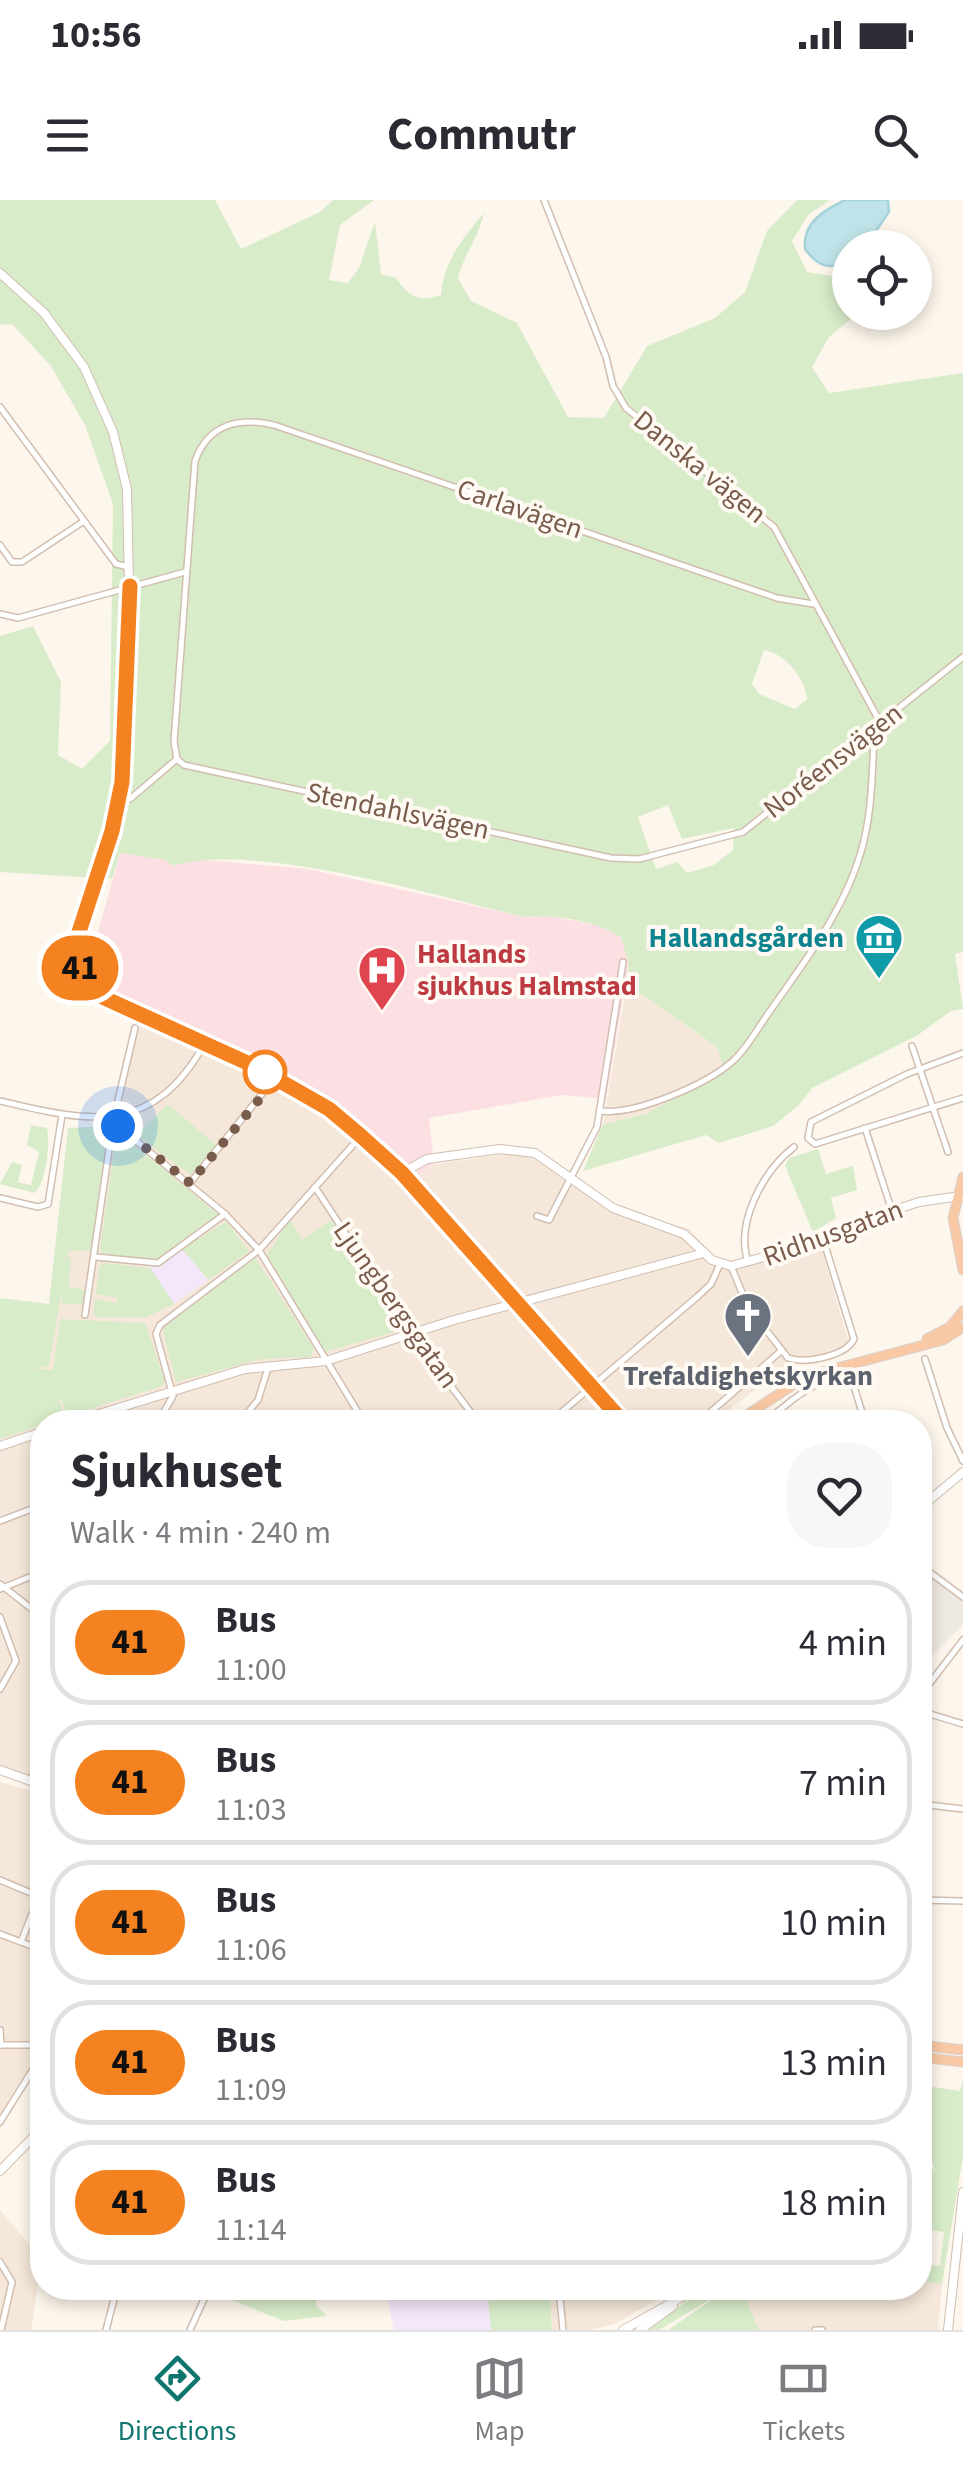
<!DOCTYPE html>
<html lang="en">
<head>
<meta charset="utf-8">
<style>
  :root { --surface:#fff; --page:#f7f7f7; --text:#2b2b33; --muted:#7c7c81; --line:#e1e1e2; --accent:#0f766e }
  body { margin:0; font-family:"Source Sans 3",sans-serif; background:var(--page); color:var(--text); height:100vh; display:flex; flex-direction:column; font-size:38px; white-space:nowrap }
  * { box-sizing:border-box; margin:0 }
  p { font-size:32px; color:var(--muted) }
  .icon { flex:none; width:55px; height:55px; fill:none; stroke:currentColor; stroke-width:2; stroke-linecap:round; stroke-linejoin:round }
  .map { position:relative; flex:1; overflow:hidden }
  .drawer { position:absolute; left:30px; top:1210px; width:902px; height:890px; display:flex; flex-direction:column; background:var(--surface); border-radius:40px; box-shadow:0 5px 15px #0003 }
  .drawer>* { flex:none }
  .badge { padding:0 20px; border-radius:32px; font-size:35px; line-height:65px }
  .tools { position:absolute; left:832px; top:30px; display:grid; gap:20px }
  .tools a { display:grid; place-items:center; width:100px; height:100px; border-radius:50%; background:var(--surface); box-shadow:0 5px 15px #0003; font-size:50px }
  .you { position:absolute; width:50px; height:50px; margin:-25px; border:8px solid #fff; border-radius:50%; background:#1a73e8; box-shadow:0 0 0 15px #1a73e833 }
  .map>.badge { position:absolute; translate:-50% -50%; box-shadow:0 0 0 5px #fff }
  .round { display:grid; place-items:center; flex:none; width:105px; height:105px; border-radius:40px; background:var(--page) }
  .head { display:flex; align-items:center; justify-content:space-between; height:170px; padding:0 40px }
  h1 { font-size:48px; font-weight:700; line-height:75px }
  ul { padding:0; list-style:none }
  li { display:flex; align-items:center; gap:30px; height:125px; margin:0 20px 15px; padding:0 20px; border:5px solid var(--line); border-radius:40px }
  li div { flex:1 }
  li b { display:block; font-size:38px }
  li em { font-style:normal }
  li .badge { min-width:110px; font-weight:700; text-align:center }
  .status { display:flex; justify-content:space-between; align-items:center; height:70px; padding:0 50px; background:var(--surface); direction:ltr }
  .status svg { height:28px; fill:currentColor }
  header { display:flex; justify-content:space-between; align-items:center; height:130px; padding:0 40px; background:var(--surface); font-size:45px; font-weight:700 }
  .dock { display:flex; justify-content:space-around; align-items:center; height:140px; border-top:2px solid var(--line); background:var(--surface); font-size:28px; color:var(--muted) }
  .dock a { display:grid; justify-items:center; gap:5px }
  .dock .selected { color:var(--accent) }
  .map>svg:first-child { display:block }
  .residential { fill:#f5e8da }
  .industrial { fill:#efe9e4 }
  .education { fill:#f3e8fa }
  .medical { fill:#fbdfe3 }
  .green { fill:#d8ecc9; fill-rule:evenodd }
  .water { fill:#bfe3e8; stroke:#a5d3da; stroke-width:2.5 }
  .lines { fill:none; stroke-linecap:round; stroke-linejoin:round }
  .minor-casing { stroke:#d1beb0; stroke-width:8 }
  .tertiary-casing { stroke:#d1beb0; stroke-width:10 }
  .secondary-casing { stroke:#d6c0b0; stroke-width:10 }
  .trunk-casing { stroke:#dad1cd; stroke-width:11 }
  .minor { stroke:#fff; stroke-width:5 }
  .tertiary { stroke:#fff; stroke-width:8 }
  .secondary { stroke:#fff; stroke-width:8 }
  .trunk { stroke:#f9c8a4; stroke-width:9 }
  .line-casing { stroke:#fff; stroke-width:22 }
  .line { stroke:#f58220; stroke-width:15 }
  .walk { stroke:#7a5c4d; stroke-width:10; stroke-dasharray:0 18 }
  .stop-dot { fill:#fff; stroke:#f58220; stroke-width:5 }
  .labels { text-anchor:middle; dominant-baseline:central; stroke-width:8; stroke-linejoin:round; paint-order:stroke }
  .street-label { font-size:28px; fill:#7a5c4d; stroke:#fffaf3 }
  .culture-label { font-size:28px; font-weight:bold; fill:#0d838f; stroke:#fffaf3; text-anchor:end }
  .health-label { font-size:28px; font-weight:bold; fill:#be3a42; stroke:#fffaf3; text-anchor:start }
  .worship-label { font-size:28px; font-weight:bold; fill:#5b616d; stroke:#fffaf3 }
</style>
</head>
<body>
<div class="status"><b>10:56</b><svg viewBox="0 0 49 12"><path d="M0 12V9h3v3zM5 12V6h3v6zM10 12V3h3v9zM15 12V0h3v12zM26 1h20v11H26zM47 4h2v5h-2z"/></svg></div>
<header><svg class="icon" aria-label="menu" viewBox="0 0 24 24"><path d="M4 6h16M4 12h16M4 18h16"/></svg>Commutr<svg class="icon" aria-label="search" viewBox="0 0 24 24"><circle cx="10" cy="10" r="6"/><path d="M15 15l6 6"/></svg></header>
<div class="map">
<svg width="963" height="2130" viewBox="0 0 963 2130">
  <rect width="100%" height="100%" fill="#fdf6ec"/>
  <g class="residential">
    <path d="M627,784L718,848L724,871L646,914L603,924Z"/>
    <path d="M140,825L195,843L281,885L350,935L403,986L428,965L511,953L539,960L627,1011L689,1029L717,1059L735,1064L819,1039L850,1147L782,1169L713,1222H42V1579L0,1565V1168L24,1172L49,1164L80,927L116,930L117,909Z"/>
    <path d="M0,1582L42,1594V1835L28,1849L42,1863L0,1929Z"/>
    <path d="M0,2010L42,2059L31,2130H0Z"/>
    <path d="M920,2081L942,2084L938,2130H759L746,2099L765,2088H920Z"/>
    <path d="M527,2088H677L615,2124L589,2130H552L550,2089Z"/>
  </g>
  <path class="industrial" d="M920,1368L963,1402V1425L924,1464L920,1463Z"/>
  <g class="education">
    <path d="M182,1049L208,1080L174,1104L150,1068Z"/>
    <path d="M375,2088H527V2090L521,2097L488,2101L491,2130H394L387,2099L378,2100Z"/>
  </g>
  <path class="medical" d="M120,653L166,660L173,666L195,659L308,669L525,717L550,716L603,726L621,737L629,764L606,899L563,895L429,918L434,964L404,987L350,935L281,885L195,843L140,825L145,806L105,790L94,772L92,754Z"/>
  <g class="green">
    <path d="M0,0H215L241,49L320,12L333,0H374L340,25L329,80L348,83L359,68L375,22L381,74L396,78C408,96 419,103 441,95C443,62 464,36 484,13C479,37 464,54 458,78L471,101L517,123L568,217L604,218L647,146L715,118L745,92L767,31L797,0H830L808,15L792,41L807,72L850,79V112L858,113L829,137L812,167L829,193L963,173V752L955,754L963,809L951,811L918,835L812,888L799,905L773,926L719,943L706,935L583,971L603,924L646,914L724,870L717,847L627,784L629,764L621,737C593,720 558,715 525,717C435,696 258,641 173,666L166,660L120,653L112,679L0,672V436L33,426L61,482L58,555L82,569L110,541L113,304L85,225L51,166L13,125L0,124ZM764,450C786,454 805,478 807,499L795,509L759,494L752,484ZM668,605L682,639L734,628L733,650L714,665L687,673L677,662L656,669L638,617Z"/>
    <path d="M168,904L216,945L191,975L136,935Z"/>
    <path d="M31,925L47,928C50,946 47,980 35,993L0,984L12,962L22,965L18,982L31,985L39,952L27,945Z"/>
    <path d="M108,926L93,1050L68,1051L67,1057L71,1058L69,1087L85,1090L89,1076L84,1105L62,1103V1091L49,1165L35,1169L53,1170L60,1119L145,1123L165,1181L162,1186L68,1216L58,1194L64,1218L0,1239V1098L49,1104L68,928Z"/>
    <path d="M117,931L218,1014L154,1061L105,1055L100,1050Z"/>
    <path d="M818,949L826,974L853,966L857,990L831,998L836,1018L813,1032L785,966L789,958Z"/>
    <path d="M290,1019L302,1039L332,1020L401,1130L325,1152L267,1055Z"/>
    <path d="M226,1022L249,1051L209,1080L182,1049Z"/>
    <path d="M255,1057L314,1149L310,1157L261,1159L176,1182L162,1127Z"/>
    <path d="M104,1063L150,1068L174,1104L147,1117L98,1118L93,1113L95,1099L116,1103L118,1098L96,1094L99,1066Z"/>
    <path d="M963,1879V1956L942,2084L920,2081V2064L940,2066L944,2032L920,2028V1958L935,1971L929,1948L920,1940V1885L960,1891Z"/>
    <path d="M217,2088H318L316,2105L327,2116L284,2121L214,2093Z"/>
    <path d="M550,2088L552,2130H491L488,2101Z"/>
    <path d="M706,2088H765L746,2099L759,2130H668L726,2090L659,2130H645Z"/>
  </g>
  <path class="water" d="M845,0H888L889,12L865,47L850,48V60C831,71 818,67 805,49C802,23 824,10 845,0Z"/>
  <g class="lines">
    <g class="minor-casing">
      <g id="minor">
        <path d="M544,0L606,157L613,186L626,208L774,327L881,524"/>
        <path d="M0,207L116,364L129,367"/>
        <path d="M0,345L12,362H22L84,321"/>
        <path d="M0,414L18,418L185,372"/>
        <path d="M177,559L174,542L195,261C208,224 239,217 274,225L777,398L813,404"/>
        <path d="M119,601L130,599L177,559L184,565L611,658L639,659L743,632L963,457"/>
        <path d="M912,846L948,952"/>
        <path d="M963,853L907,874L811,922L808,938L815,944L963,898"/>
        <path d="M0,901C92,923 153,936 205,843"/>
        <path d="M601,911C636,915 708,884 734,860C748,847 759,826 770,811C805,761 844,711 861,652C872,615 872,576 874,538L871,531"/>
        <path d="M115,913L135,828"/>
        <path d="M865,928L892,1011"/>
        <path d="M190,983L275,878"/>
        <path d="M315,987L408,1129L478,1222"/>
        <path d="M0,998L38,1007L48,1004L62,915"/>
        <path d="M537,1016L549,1020L597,927L623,762"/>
        <path d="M96,1057L158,1063L225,1014"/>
        <path d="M748,1062C735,1023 763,971 794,947"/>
        <path d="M731,1066L748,1107L788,1158C806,1164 846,1156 854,1139L823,1039"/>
        <path d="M85,1115L112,929L118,926L225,1014L259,1050L364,1222"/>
        <path d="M925,1159L947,1228L963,1261"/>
        <path d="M158,1222L173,1196L156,1134L160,1125L259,1050L361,936"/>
        <path d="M240,1222L258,1200L268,1168"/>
        <path d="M550,1222L697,1097L711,1084L720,1064"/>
        <path d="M699,1222L781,1151"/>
        <path d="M765,1222C787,1205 821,1170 852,1180L865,1222"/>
        <path d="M0,1321L42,1305"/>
        <path d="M920,1365L963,1397"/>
        <path d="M0,1384L42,1417"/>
        <path d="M0,1389L42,1372"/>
        <path d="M0,1417L16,1461L0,1489"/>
        <path d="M920,1496L963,1440"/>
        <path d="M920,1511L963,1524"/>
        <path d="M30,1580L42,1559"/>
        <path d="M920,1604L963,1609"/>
        <path d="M0,1680L38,1696"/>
        <path d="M920,1700L963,1701"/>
        <path d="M0,1734L42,1750"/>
        <path d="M21,1742L32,1714L42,1718"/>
        <path d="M0,1830L1,1845"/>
        <path d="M0,1845H42"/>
        <path d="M0,1922L42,1855"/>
        <path d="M0,2062L12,2082L1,2130"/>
        <path d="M559,2088L563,2130"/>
        <path d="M106,2130L117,2088"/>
        <path d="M190,2130L209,2088"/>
        <path d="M815,2130H822"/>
      </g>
    </g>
    <g class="tertiary-casing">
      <g id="tertiary">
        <path d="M0,73L44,113L84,167L113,232L127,289L129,386L124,563L112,631L78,735L77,760L83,777L109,801L230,854L329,909L402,973L623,1222"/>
        <path d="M402,973L427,959L500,949L535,953L613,1008L684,1034L712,1060L731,1066L815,1043L849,1025L919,1002L960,996"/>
        <path d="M73,1222L245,1169L326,1161L454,1120L704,1053"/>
        <path d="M0,1246L42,1232"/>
        <path d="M920,1308L963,1272"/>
        <path d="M0,1570L42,1585"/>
        <path d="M948,2130L963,1992"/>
      </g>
    </g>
    <g class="secondary-casing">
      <g id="secondary">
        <path d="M0,1971L42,1928"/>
        <path d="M623,2130L698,2088"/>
        <path d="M640,2130L673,2106"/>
      </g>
    </g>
    <g class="trunk-casing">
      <g id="trunk">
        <path d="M963,977L953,1018L963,1070"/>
        <path d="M927,1139L950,1127L963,1111"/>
        <path d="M736,1222L807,1176L943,1140L963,1127"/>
        <path d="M920,1845L963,1850"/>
        <path d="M920,1857L963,1862"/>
      </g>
    </g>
    <use href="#minor" class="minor"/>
    <use href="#tertiary" class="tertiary"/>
    <use href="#secondary" class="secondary"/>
    <use href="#trunk" class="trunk"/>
  </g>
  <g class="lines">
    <g class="line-casing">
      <path id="line" d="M130,386L122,582L112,631L78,735L80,770L100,796L252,865L329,909L361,936L402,973L623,1222"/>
    </g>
    <use href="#line" class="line"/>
    <path class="walk" d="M118,926L190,983L272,884L276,878L265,872"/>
  </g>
  <defs>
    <g id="museum-pin" transform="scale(2.5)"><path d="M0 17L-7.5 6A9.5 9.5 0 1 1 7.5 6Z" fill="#0f9aa8" stroke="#fffaf3"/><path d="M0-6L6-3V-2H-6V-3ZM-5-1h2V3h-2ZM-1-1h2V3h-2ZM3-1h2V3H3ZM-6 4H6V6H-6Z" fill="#fff"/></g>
    <g id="hospital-pin" transform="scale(2.5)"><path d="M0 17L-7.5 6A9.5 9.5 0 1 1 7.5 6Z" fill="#e0444e" stroke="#fffaf3"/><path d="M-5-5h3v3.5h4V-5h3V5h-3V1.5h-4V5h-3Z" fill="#fff"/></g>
    <g id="church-pin" transform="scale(2.5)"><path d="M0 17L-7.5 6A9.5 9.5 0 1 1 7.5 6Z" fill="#6b7280" stroke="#fffaf3"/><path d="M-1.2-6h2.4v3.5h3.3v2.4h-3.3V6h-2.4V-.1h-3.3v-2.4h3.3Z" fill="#fff"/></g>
  </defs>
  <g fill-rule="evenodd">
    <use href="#museum-pin" x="879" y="738"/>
    <use href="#hospital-pin" x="382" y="770"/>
    <use href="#church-pin" x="748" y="1116"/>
  </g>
  <circle class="stop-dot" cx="265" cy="872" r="20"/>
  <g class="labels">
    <g class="street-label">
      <text transform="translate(700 267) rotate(39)">Danska vägen</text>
      <text transform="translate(520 309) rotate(19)">Carlavägen</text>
      <text transform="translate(833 561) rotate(-38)">Noréensvägen</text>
      <text transform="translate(398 611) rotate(12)">Stendahlsvägen</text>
      <text transform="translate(833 1033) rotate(-20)">Ridhusgatan</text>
      <text transform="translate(396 1105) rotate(55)">Ljungbergsgatan</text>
    </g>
    <g class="culture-label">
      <text x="844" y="738">Hallandsgården</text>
    </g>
    <g class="health-label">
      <text x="417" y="754">Hallands<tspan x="417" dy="32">sjukhus Halmstad</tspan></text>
    </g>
    <g class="worship-label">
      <text x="748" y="1176">Trefaldighetskyrkan</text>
    </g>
  </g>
</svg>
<div class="tools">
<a><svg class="icon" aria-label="locate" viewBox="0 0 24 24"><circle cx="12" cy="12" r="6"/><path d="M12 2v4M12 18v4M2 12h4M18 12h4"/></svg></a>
</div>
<div class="you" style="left:118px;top:926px"></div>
<b class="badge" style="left:80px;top:768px;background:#f58220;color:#111">41</b>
<section class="drawer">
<div class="head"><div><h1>Sjukhuset</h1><p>Walk · 4 min · 240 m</p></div><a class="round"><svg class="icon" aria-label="heart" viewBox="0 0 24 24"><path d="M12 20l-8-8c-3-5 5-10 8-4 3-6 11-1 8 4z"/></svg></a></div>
<ul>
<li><span class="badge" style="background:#f58220;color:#111">41</span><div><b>Bus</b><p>11:00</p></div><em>4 min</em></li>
<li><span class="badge" style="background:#f58220;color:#111">41</span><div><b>Bus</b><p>11:03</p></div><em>7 min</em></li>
<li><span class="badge" style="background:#f58220;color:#111">41</span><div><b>Bus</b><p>11:06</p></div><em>10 min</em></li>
<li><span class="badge" style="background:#f58220;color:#111">41</span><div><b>Bus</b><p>11:09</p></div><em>13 min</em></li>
<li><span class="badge" style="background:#f58220;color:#111">41</span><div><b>Bus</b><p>11:14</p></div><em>18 min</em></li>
</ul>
</section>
</div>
<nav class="dock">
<a class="selected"><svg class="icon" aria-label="directions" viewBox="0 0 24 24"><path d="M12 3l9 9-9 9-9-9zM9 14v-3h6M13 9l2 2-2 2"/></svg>Directions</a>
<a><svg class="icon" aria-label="map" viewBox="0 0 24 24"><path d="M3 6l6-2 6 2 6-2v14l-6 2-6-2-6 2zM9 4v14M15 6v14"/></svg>Map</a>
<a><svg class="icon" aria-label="tickets" viewBox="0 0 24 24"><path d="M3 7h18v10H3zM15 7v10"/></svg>Tickets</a>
</nav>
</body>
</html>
